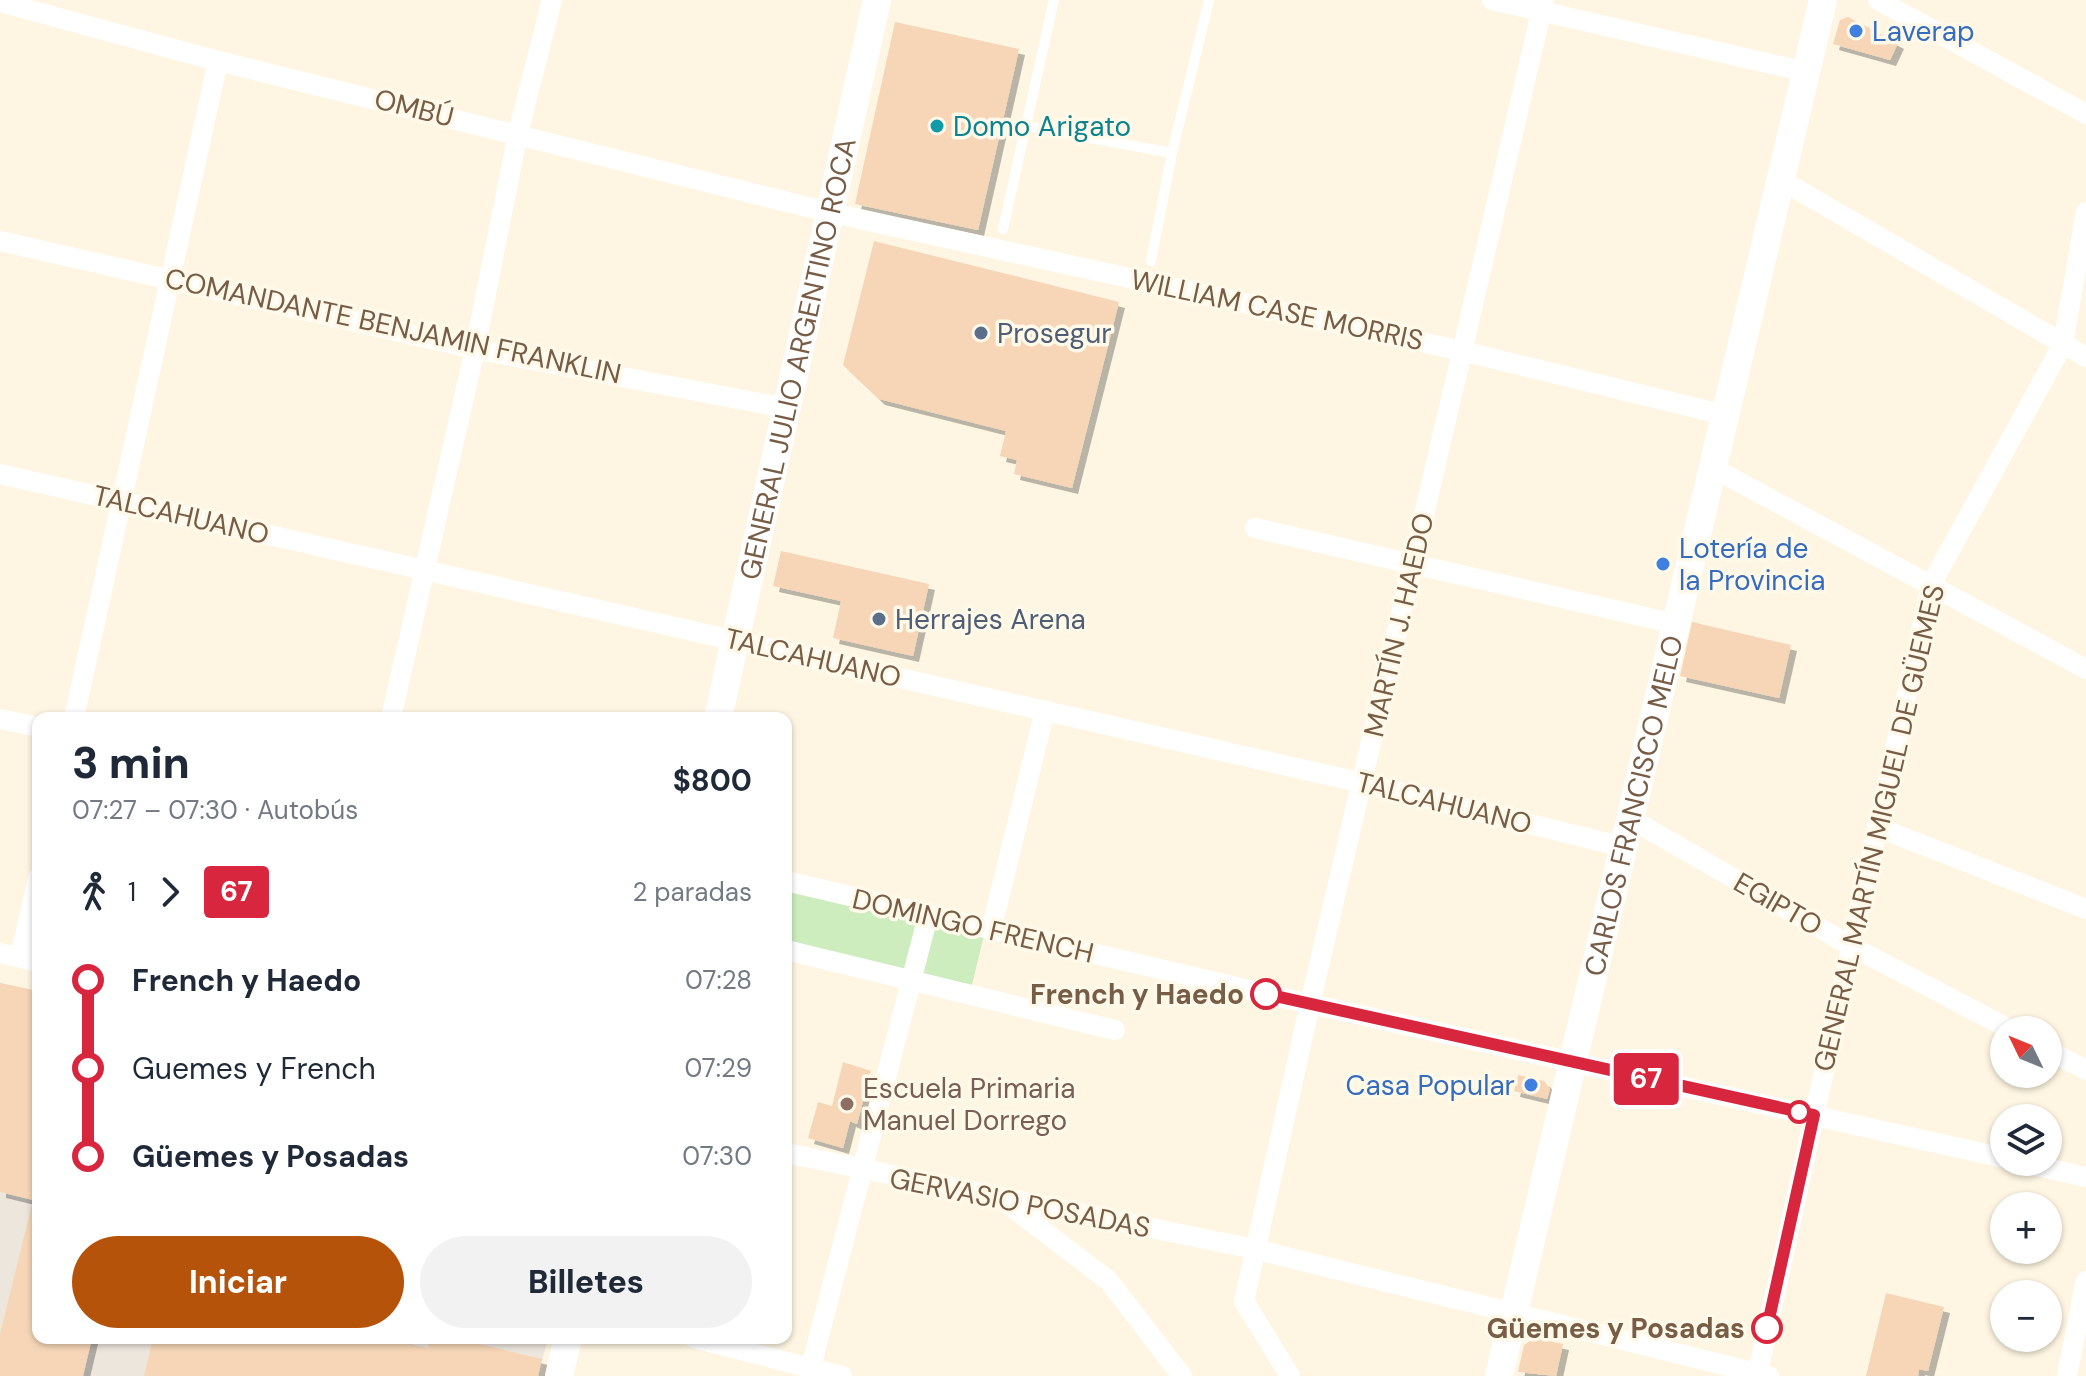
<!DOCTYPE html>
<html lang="es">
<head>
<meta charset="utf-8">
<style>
  :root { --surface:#fff; --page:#f2f2f3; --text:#1f2937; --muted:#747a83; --accent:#b45309 }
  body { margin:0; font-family:"DM Sans",sans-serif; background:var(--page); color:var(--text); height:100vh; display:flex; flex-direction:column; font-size:30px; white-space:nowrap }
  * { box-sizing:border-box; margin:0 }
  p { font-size:26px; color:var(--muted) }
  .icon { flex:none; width:44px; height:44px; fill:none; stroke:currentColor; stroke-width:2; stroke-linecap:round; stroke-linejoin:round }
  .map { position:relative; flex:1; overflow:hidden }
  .drawer { position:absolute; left:32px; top:712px; width:760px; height:632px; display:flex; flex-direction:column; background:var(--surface); border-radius:16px; box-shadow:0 2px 6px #0004 }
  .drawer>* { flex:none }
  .badge { padding:0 16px; border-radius:6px; font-size:28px; line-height:52px }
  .needle { width:52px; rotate:313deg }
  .fabs { position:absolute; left:1990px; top:1016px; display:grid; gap:16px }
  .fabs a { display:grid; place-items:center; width:72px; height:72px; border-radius:50%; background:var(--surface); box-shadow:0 2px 6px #0004; font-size:40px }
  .map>.badge { position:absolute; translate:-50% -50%; box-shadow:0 0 0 4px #fff }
  .legs { display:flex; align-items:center; gap:12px; height:88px; padding:0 40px; font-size:26px }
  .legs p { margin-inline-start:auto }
  .headline { display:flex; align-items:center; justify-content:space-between; height:136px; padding:0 40px }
  h1 { font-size:44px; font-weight:800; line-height:60px }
  .cta { display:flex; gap:16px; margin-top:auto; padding:16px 40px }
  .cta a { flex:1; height:92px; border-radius:48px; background:var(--accent); color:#fff; font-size:32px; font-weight:800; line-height:92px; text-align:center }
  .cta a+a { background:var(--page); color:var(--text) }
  ul { padding:0 40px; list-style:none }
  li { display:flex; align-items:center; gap:28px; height:88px; font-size:30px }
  li i { display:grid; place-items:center; width:12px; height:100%; margin:0 10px; background:currentColor }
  li i::after { content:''; width:20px; height:20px; margin:-10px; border:6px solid; border-radius:50%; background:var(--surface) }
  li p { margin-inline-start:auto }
  li:first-child i { background:linear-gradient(#0000 50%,currentColor 0) }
  li:last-child i { background:linear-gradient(currentColor 50%,#0000 0) }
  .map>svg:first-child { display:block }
  .industrial { fill:#ede6dd }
  .green { fill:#cdedbf }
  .building { fill:#f6d6b7; filter:url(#shadow) }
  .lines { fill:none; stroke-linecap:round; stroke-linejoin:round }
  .lane { stroke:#fff; stroke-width:10 }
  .street { stroke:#fff; stroke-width:20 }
  .secondary { stroke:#fff; stroke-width:28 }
  .line-1-casing { stroke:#fff; stroke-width:18 }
  .line-1 { stroke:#d7263d; stroke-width:12 }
  .shop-dot { fill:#3f7fe0; stroke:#fff9ea; stroke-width:3 }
  .culture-dot { fill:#0f9aa8; stroke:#fff9ea; stroke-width:3 }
  .service-dot { fill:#5c6f8a; stroke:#fff9ea; stroke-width:3 }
  .stop-1-dot { fill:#fff; stroke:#d7263d; stroke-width:4 }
  .education-dot { fill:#8d6e63; stroke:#fff9ea; stroke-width:3 }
  .labels { text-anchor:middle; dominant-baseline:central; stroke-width:7; stroke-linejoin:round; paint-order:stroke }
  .shop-label { font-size:28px; fill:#366cbe; stroke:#fff9ea; text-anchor:start }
  .street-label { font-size:28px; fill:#785d46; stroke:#fff9ea }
  .culture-label { font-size:28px; fill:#0d838f; stroke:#fff9ea; text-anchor:start }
  .service-label { font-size:28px; fill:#4e5e75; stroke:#fff9ea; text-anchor:start }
  .stop-label { font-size:28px; font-weight:bold; fill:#785d46; stroke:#fff9ea; text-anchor:end }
  .education-label { font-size:28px; fill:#785e54; stroke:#fff9ea; text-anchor:start }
</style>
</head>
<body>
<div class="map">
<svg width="2086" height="1376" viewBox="0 0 2086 1376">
  <defs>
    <filter id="shadow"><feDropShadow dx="6" dy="6" stdDeviation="0" flood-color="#0004"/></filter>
  </defs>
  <rect width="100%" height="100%" fill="#fef6e2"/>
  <path class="industrial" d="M0,983L38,991V1338H548L538,1376H0Z"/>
  <g class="green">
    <path d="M786,889L916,920L920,926L909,969L901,972L786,945Z"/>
    <path d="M937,924L984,935L971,989L919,973L931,927Z"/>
  </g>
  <g class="building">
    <path d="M1848,17L1898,43L1890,60L1833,44L1840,20Z"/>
    <path d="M895,22L1019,49L978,230L855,204Z"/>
    <path d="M874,241L1119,302L1072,488L1014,474L1017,460L1000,456L1006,431L879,399L843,365Z"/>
    <path d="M781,551L929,584L913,656L833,638L841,601L773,586Z"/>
    <path d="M1692,622L1791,645L1779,698L1680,676Z"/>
    <path d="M0,983L38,991V1338H92L83,1376H0V1334L33,1200L0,1192Z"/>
    <path d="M843,1062L871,1071L857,1124L850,1121L843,1148L808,1138L818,1102L832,1106Z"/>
    <path d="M1518,1075L1544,1081L1550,1089L1547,1099L1514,1091Z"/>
    <path d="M1886,1293L1944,1307L1928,1371L1919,1369L1918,1376H1866Z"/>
    <path d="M153,1338H386L428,1348L430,1338H454L542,1359L538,1376H144Z"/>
    <path d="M1535,1338L1563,1344L1556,1376L1518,1372L1524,1345Z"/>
  </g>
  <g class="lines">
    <g class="lane">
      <path d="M1025,126L1172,153L1209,0"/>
      <path d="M1003,229L1054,0"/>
      <path d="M1151,261L1172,153"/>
    </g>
    <g class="street">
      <path d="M1492,0L1806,72"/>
      <path d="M1878,0L2086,114"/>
      <path d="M0,2L218,61L828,212L1462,351L1725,415"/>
      <path d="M1781,180L2086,357"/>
      <path d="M0,241L475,349L786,408"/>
      <path d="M1713,468L2086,669"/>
      <path d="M0,474L1363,783L1624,847"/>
      <path d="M1255,528L1676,624"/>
      <path d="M74,718L218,61"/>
      <path d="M391,718L475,349L518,133L552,0"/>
      <path d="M0,719L38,727"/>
      <path d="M1631,819L1851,946L2011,1030"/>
      <path d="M1877,827L2086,909"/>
      <path d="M786,881L1266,994L2004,1158"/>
      <path d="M991,931L1045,710"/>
      <path d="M786,950L1115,1030"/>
      <path d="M0,953L38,962"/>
      <path d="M20,957L38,878"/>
      <path d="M2048,1050L2086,1070"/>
      <path d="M786,1153L1254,1249L1769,1376"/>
      <path d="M2020,1162L2086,1177"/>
      <path d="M1004,1201L1109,1281L1182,1376"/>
      <path d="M694,1338L842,1376"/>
      <path d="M811,1367L928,916"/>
      <path d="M1290,1376L1244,1301L1310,1004L1544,0"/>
      <path d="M1757,1376L1931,585L2063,344L2086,212"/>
      <path d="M2067,1376L2086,1281"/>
    </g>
    <g class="secondary">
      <path id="s1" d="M718,718L877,0"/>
      <path d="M559,1376L568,1338"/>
      <path id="s2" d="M1499,1376L1823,0"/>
    </g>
  </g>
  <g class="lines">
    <g class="line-1-casing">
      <path id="line-1" d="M1266,994L1814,1115L1767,1328"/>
    </g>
    <use href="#line-1" class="line-1"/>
  </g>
  <g class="shop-dot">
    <circle cx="1856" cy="31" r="8"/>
    <circle cx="1663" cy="564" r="8"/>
    <circle cx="1531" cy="1085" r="8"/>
  </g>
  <circle class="culture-dot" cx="937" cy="126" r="8"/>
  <g class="service-dot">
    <circle cx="981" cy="333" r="8"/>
    <circle cx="879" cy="619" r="8"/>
  </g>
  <g class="stop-1-dot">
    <circle cx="1266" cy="994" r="14"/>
    <circle cx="1799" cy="1112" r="10"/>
    <circle cx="1767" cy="1328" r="14"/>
  </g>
  <circle class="education-dot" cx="847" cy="1104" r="8"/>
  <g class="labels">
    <g class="shop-label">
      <text x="1872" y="31">Laverap</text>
      <text x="1679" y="548">Lotería de<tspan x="1679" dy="32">la Provincia</tspan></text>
      <text x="1515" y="1085" text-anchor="end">Casa Popular</text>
    </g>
    <g class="street-label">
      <text transform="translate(414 108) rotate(14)">OMBÚ</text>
      <text transform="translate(1277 310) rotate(12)">WILLIAM CASE MORRIS</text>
      <text transform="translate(393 326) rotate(12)">COMANDANTE BENJAMIN FRANKLIN</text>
      <text stroke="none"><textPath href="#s1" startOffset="368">GENERAL JULIO ARGENTINO ROCA</textPath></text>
      <text transform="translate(181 515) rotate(13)">TALCAHUANO</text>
      <text transform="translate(1399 625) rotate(-77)">MARTÍN J. HAEDO</text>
      <text transform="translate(813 658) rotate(13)">TALCAHUANO</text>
      <text transform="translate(1444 803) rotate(14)">TALCAHUANO</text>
      <text stroke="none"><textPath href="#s2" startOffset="586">CARLOS FRANCISCO MELO</textPath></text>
      <text transform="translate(1879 828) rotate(-77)">GENERAL MARTÍN MIGUEL DE GÜEMES</text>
      <text transform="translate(1778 904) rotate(30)">EGIPTO</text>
      <text transform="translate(973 926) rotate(13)">DOMINGO FRENCH</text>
      <text transform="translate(1020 1203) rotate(11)">GERVASIO POSADAS</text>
    </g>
    <g class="culture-label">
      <text x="953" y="126">Domo Arigato</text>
    </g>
    <g class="service-label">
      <text x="997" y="333">Prosegur</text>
      <text x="895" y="619">Herrajes Arena</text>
    </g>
    <g class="stop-label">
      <text x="1244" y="994">French y Haedo</text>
      <text x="1745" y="1328">Güemes y Posadas</text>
    </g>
    <g class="education-label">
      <text x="863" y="1088">Escuela Primaria<tspan x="863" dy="32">Manuel Dorrego</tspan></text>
    </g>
  </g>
</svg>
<div class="fabs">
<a><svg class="needle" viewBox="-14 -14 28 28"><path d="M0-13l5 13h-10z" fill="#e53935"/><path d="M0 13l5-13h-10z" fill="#747a83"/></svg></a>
<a><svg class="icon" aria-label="layers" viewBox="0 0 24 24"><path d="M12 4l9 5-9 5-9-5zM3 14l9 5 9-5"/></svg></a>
<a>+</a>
<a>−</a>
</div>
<b class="badge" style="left:1646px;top:1079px;background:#d7263d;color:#fff">67</b>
<section class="drawer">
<div class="headline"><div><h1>3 min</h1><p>07:27 – 07:30 · Autobús</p></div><b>$800</b></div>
<div class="legs"><svg class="icon" aria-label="walk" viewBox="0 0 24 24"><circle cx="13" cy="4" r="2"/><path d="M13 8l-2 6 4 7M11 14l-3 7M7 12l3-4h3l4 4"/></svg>1<svg class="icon" aria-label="forward" viewBox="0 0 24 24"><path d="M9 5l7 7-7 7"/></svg><b class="badge" style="background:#d7263d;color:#fff">67</b><p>2 paradas</p></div>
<ul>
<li><i style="color:#d7263d"></i><b>French y Haedo</b><p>07:28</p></li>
<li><i style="color:#d7263d"></i><span>Guemes y French</span><p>07:29</p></li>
<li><i style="color:#d7263d"></i><b>Güemes y Posadas</b><p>07:30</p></li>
</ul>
<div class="cta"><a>Iniciar</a><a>Billetes</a></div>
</section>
</div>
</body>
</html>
